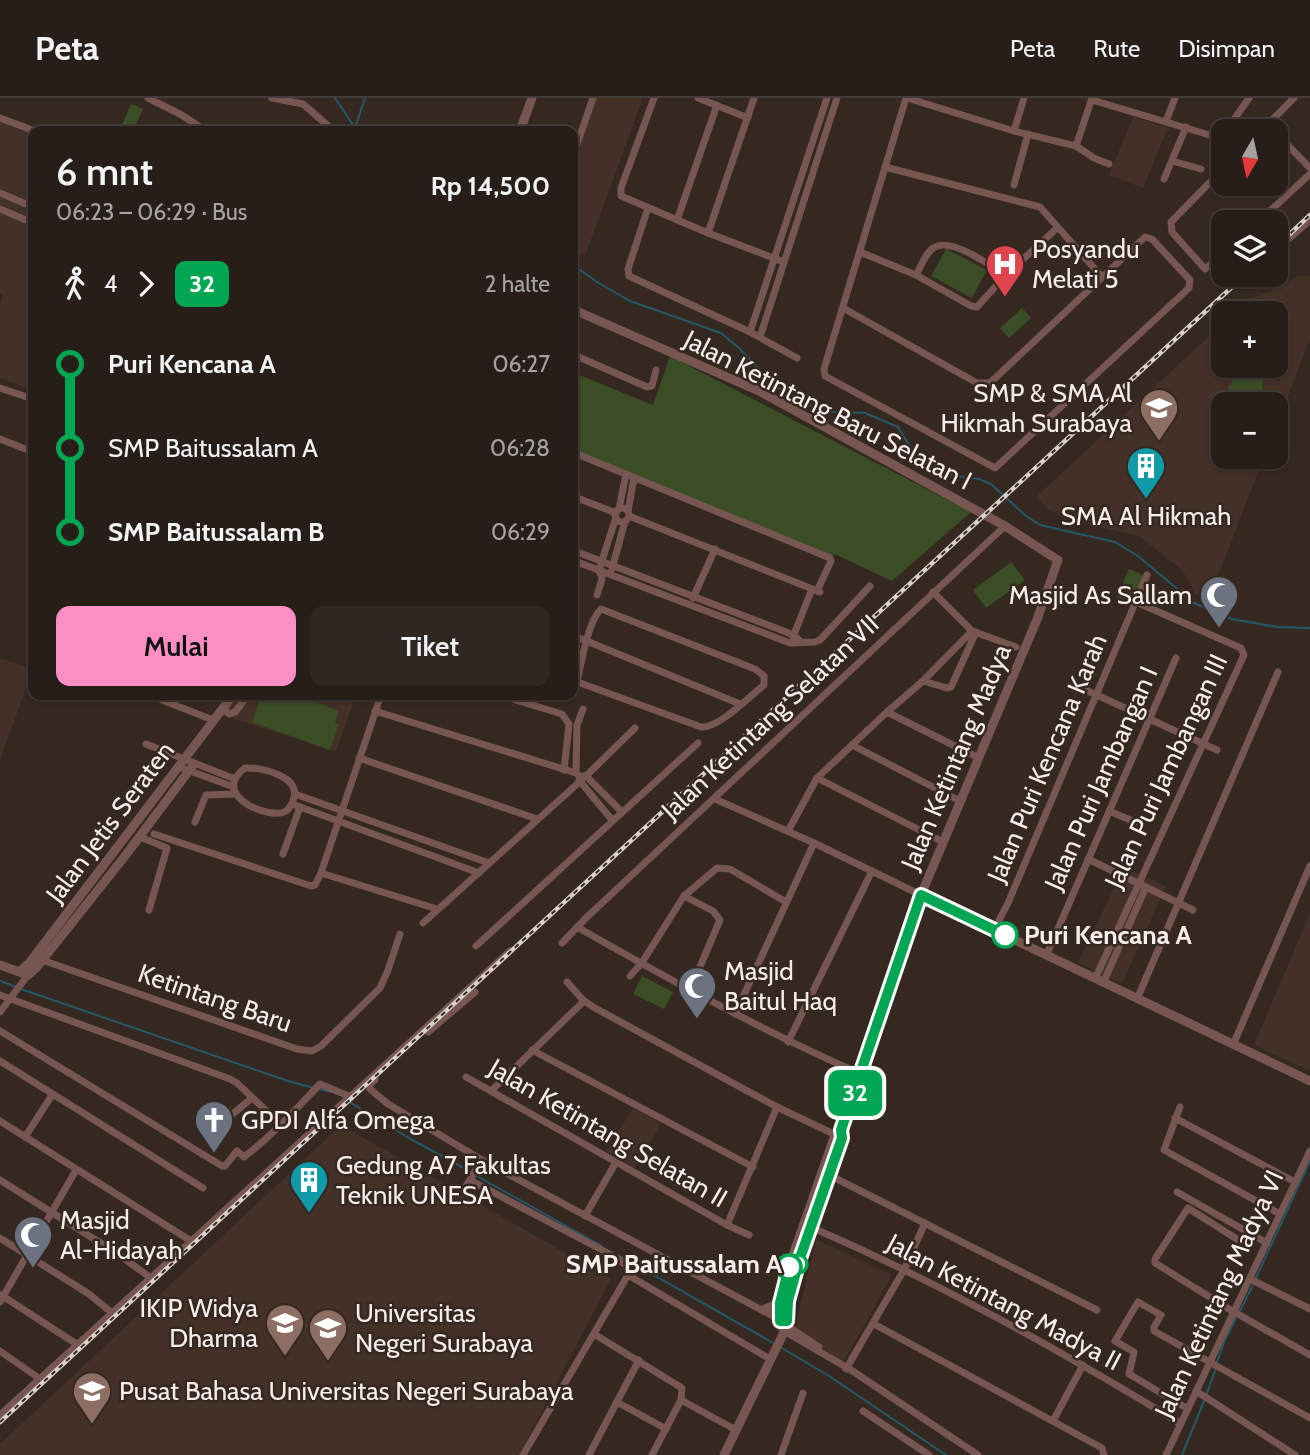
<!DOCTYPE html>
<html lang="id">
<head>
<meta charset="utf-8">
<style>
  :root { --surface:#281e19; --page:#302722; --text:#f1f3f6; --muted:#a5a2a2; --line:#443c38; --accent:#fb8fc5 }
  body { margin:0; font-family:Cabin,sans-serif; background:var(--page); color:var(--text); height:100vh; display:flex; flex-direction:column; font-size:26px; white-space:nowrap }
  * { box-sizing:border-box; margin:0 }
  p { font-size:23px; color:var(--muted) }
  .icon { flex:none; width:38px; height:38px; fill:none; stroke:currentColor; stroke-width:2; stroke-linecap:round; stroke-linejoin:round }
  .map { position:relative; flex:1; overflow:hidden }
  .sheet { position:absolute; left:28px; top:28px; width:550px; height:574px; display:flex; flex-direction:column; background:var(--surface); border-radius:14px; box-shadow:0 2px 5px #0004,0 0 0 2px var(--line) }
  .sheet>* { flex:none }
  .badge { padding:0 14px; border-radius:10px; font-size:24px; line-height:46px }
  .needle { width:46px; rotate:189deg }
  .controls { position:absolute; left:1211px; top:21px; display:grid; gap:14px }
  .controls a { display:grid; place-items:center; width:77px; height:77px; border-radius:14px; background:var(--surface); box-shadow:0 2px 5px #0004,0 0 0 2px var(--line); font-size:35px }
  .map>.badge { position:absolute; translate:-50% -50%; box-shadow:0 0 0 4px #fff }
  .legs { display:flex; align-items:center; gap:10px; height:77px; padding:0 28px; font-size:23px }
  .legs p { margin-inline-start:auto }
  .summary { display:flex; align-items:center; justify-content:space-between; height:119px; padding:0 28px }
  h1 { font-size:38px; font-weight:600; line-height:52px }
  .primary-button { display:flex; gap:14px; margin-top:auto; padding:14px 28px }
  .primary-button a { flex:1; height:80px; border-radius:14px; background:var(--accent); color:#111; font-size:28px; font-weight:600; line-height:80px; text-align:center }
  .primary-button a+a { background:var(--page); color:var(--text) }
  ul { padding:0 28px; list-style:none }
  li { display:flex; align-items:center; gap:24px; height:84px; font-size:26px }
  li i { display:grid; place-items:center; width:10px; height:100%; margin:0 9px; background:currentColor }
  li i::after { content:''; width:18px; height:18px; margin:-9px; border:5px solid; border-radius:50%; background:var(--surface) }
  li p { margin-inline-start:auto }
  li:first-child i { background:linear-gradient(#0000 50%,currentColor 0) }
  li:last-child i { background:linear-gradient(currentColor 50%,#0000 0) }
  header { display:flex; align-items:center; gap:42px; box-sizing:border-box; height:98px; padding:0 35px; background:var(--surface); border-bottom:2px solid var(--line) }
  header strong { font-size:33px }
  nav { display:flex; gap:38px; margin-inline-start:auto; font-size:24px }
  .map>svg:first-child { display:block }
  .built { fill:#433026 }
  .green { fill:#3a4d25 }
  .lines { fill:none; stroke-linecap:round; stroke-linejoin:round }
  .stream { stroke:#225868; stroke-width:2 }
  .minor { stroke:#775550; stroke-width:7 }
  .tertiary { stroke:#775550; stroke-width:9 }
  .rail-casing { stroke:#dad1cc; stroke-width:4.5 }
  .rail { stroke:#352821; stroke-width:2; stroke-dasharray:5; stroke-linecap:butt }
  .line-1-casing { stroke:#fff; stroke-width:16 }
  .line-1 { stroke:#00a651; stroke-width:10 }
  .stop-1-dot { fill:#fff; stroke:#00a651; stroke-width:3.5 }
  .labels { text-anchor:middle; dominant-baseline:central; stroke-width:5; stroke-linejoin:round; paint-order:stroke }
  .poi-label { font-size:26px; fill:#f7eeea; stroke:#352821; text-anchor:start }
  .street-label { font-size:26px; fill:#f7eeea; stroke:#352821 }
  .stop-label { font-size:26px; font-weight:bold; fill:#f7eeea; stroke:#352821; text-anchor:start }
</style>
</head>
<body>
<header>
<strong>Peta</strong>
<nav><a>Peta</a><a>Rute</a><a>Disimpan</a></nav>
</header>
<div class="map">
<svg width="1310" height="1357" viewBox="0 0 1310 1357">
  <rect width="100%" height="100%" fill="#352821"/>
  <g class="built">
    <path d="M597,0H643L585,158L572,154V67Z"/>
    <path d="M0,17L45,33H33V292L0,280V206L3,197L0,195Z"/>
    <path d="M1133,19L1168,30L1143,90L1109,77Z"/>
    <path d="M1301,177L1310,178V241L1276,329V306H1223V359H1264L1208,504L1195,495L1182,472L1139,438L1072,423L1049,412L1036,399L1223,225V268H1276V215H1233L1244,205Z"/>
    <path d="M0,560L33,571L0,662Z"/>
    <path d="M238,597H356L336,654L222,617Z"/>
    <path d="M1124,770L1166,788L1122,886L1078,864Z"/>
    <path d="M1310,815V973L1254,947Z"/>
    <path d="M633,1010L659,1024L658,1032L634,1070L606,1053Z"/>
    <path d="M341,1027L611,1181L519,1357H0V1346Z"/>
    <path d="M816,1141L892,1177L843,1265L795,1230Z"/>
  </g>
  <g class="green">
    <path d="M131,6L143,11L133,33L121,29Z"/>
    <path d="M946,151L987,172L972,200L931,178Z"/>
    <path d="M1022,210L1031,220L1009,240L1000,230Z"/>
    <path d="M670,258L971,414L892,483L837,457H830L572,351V274L653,307Z"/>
    <path d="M1232,268H1254L1263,277L1262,292L1245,306H1242L1228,291V288L1231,287L1233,277L1228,276Z"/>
    <path d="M1011,464L1025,482L986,510L973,492Z"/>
    <path d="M1129,471L1144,477L1132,505L1117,499Z"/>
    <path d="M262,597H296L339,613L335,625L339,626L330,652L252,624Z"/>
    <path d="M642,878L673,894L664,911L633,896Z"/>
  </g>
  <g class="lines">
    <g class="stream">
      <path d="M335,0L357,33"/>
      <path d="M355,30L365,0"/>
      <path d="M572,166L597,184L630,203L721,235L738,249L775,288L814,309L829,314L865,315L898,329L915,357L935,375L979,381L991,386L1026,418L1040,427L1115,444L1138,458L1194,505L1232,521L1277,529L1310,530"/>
      <path d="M0,883L16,889"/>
      <path d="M21,891L288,983L314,990"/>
      <path d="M319,991L331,994"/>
      <path d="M348,1003L407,1039L471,1074"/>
      <path d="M475,1077L602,1148"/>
      <path d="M622,1159L775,1246"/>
      <path d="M1255,1182L1310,1063"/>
      <path d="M1240,1213L1253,1187"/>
      <path d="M780,1249L829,1278L946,1357"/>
      <path d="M1217,1264L1224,1244L1237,1218"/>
      <path d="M1206,1298L1216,1270"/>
      <path d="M1182,1357L1204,1303"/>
    </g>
    <g class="minor">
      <path d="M148,0L180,16L206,33"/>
      <path d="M272,0L303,6L334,33"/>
      <path d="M654,0L621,90V98L708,135L784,164"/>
      <path d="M698,0L748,20"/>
      <path d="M907,0L1014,33L1076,48L1092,0"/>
      <path d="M1092,2L1216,39"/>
      <path d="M0,20L35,33"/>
      <path d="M1166,23L1175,0"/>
      <path d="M1014,33L1024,0"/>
      <path d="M1226,33L1249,0"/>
      <path d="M1261,33L1294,0"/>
      <path d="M1276,35L1310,70"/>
      <path d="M1076,48L1094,60L1109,66"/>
      <path d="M572,61L593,0"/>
      <path d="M1172,63L1201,71"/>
      <path d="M885,69L1040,109L1102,179"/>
      <path d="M1223,71L1171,124L1172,134L1205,171L1223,156"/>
      <path d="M1164,81L1186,29"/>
      <path d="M1014,87L1028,36"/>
      <path d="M0,95L33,109"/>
      <path d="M648,110L628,171L629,178L750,234L797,260"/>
      <path d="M0,111L33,125"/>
      <path d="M677,122L717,7"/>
      <path d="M1258,124L1310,76"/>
      <path d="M708,135L754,0"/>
      <path d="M1276,152L1310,122"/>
      <path d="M860,154L916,177L971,208L977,209L1004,179L1057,130"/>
      <path d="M916,177C921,169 926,153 935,149C952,140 992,167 1004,179"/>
      <path d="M843,210L977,285H990L1145,139L1152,141L1190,182L1189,190L995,370L825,278L824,271L906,0"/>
      <path d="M750,234L827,0"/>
      <path d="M760,239L837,0"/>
      <path d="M572,256L647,289L652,288L656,272"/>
      <path d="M0,290L33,301"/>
      <path d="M0,341L33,354"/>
      <path d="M572,354L830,460L831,463L817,493"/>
      <path d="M572,398L616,415"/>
      <circle cx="622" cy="417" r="7"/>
      <path d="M619,411L626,376"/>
      <path d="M628,413L634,380"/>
      <path d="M629,418L820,494"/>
      <path d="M572,452L794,537L801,544"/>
      <path d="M572,462L790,545L815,544L820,542L870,488"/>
      <path d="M612,471L625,423"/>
      <path d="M933,494L972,533L1016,549"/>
      <path d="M597,497L602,481L599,472L616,419"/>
      <path d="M693,500L715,451"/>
      <path d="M572,537L740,606"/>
      <path d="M793,539L812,491"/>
      <path d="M572,582L701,629C718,631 750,598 764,587V578L755,571L601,511C588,523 581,566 577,584"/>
      <path d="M923,583L947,590L951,589L976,534"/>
      <path d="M1077,588L1217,652"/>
      <path d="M499,597L562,616L569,626L564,672"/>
      <path d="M162,602L213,622"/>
      <path d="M223,610L229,616L235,614L248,597"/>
      <path d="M375,613L576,675L579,678H586L622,714"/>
      <path d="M887,614L979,660"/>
      <path d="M146,646L235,681"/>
      <path d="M852,647L960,703"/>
      <path d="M359,660L537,721"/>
      <path d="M179,669L234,689"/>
      <path d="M245,670C261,669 299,678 294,699C293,704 290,710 286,713C272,723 208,698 245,670Z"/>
      <path d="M576,675L577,627L583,611"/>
      <path d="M817,680L943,744"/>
      <path d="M579,682L612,722"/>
      <path d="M295,696L489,765"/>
      <path d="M715,701L814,745L921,797"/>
      <path d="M292,706L479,775"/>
      <path d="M1109,713L1135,724"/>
      <path d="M195,724L206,697L235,696"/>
      <path d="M788,733L817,680L887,614L923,583L972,533"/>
      <path d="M154,736L311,788L315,787L321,775L381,597"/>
      <path d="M140,739L167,750L149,812"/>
      <path d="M283,756L300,709"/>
      <path d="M1088,761L1193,812"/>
      <path d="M321,775L437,811"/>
      <path d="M684,798L713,813L720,822L690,892"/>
      <path d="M423,825L586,678L635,630"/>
      <path d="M577,829C670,882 763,933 861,976"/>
      <path d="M994,832L1008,805L1147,477"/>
      <path d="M562,845L587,819L1005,428"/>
      <path d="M476,848L698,645"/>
      <path d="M1047,856L1176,560"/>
      <path d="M42,862L297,951L312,953L321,948L380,890L388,872L400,836"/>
      <path d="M630,878L641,866L684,798L717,770L730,771L786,804"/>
      <path d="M1095,881L1244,557L1241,550L1136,504"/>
      <path d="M567,884L584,903L595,910L777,1009L838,1038"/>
      <path d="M1103,885L1146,789"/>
      <path d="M0,897L230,981L237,985L280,1026"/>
      <path d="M1137,901L1278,574"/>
      <path d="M0,914L28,877"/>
      <path d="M735,916L814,745"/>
      <path d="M0,933L222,1068H225L237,1053L244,1059C272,1038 296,1011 320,986L351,999"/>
      <path d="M428,934L475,894"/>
      <path d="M788,944L872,773"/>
      <path d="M1233,947L1310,768"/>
      <path d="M532,952L753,1069"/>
      <path d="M0,963L203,1090"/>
      <path d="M466,979L727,1127L777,1009"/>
      <path d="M375,982L370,986V991L388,1006L482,1062L782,1223"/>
      <path d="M491,993L584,903"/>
      <path d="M1180,1009L1164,1052L1280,1116"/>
      <path d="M1175,1020L1295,1084"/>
      <path d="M0,1023L191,1143"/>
      <path d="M223,1024L252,1000"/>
      <path d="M25,1039L52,997"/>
      <path d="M829,1077L1097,1212"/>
      <path d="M0,1082L115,1154L151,1180"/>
      <path d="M470,1082L617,1160L628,1169V1177"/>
      <path d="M463,1093L482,1062"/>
      <path d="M1177,1094L1267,1145"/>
      <path d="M585,1118L616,1064"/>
      <path d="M727,1127L749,1137"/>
      <path d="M808,1128C937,1183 1061,1253 1181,1326"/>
      <path d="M0,1140L89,1196L112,1215"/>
      <path d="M1243,1145L1188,1110L1155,1161V1165L1229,1211L1310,1257"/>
      <path d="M1250,1181L1310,1211"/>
      <path d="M1,1197L78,1247"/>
      <path d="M0,1204L76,1072"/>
      <path d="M874,1226L1102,1350L1104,1357"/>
      <path d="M787,1228L819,1249"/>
      <path d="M784,1233L851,1272L978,1357"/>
      <path d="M594,1236L682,1290L681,1302L652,1357"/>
      <path d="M0,1253L40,1281"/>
      <path d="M846,1271L904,1172L925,1125"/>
      <path d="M1196,1293L1295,1357"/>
      <path d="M681,1302L736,1332"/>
      <path d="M617,1304L666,1331"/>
      <path d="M1188,1311L1129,1276L1134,1254L1115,1243L1138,1204L1161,1217L1154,1229V1233L1310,1320"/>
      <path d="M863,1313L929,1357"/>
      <path d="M0,1317L510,853"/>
      <path d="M1053,1323L1083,1267"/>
      <path d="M523,1357L628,1177L770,1261"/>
      <path d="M589,1357L639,1262"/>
      <path d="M781,1357L803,1295"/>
      <path d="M1166,1357L1310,1053"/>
    </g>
    <g class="tertiary">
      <path d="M520,33L532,0"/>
      <path d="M572,211L761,294L1005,428L1058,462L1038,519L921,797L851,1007L841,1032L835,1037L792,1160L780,1205V1223L784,1233"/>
      <path d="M921,797L1310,983"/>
      <path d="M0,867L28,877L36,870L125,758L194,666"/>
      <path d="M19,874L30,864L233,597"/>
      <path d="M763,1212L780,1205"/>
      <path d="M724,1357L787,1228L788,1203L799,1163L842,1039L841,1032"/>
    </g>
    <g class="rail-casing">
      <g id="rail">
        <path d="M1276,149L1310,117"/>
        <path d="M0,1324L1245,177"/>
      </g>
    </g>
    <use href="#rail" class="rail"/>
  </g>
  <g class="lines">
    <g class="line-1-casing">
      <path id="line-1" d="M789,1169L780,1205V1223H787L788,1203L799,1163L842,1040L841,1032L921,797L1005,837"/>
    </g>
    <use href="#line-1" class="line-1"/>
  </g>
  <defs>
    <g id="hospital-pin" transform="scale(2.0125)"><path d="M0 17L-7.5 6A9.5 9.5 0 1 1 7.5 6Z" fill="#e0444e" stroke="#352821"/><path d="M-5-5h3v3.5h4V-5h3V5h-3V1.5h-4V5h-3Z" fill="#fff"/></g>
    <g id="school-pin" transform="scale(2.0125)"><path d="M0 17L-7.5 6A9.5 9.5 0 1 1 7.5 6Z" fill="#8d6e63" stroke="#352821"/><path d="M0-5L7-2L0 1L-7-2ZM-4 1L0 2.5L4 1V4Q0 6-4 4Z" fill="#fff"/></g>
    <g id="building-pin" transform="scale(2.0125)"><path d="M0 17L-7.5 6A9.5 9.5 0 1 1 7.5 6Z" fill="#0f9aa8" stroke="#352821"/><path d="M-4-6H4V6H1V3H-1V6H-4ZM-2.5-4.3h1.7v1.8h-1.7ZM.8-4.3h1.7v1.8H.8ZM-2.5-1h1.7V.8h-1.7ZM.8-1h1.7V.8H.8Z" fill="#fff"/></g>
    <g id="mosque-pin" transform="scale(2.0125)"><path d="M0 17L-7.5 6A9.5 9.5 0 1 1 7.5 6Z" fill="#6b7280" stroke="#352821"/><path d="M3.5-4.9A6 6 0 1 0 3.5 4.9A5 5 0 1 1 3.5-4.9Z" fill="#fff"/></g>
    <g id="church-pin" transform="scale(2.0125)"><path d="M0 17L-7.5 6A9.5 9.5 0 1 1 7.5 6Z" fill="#6b7280" stroke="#352821"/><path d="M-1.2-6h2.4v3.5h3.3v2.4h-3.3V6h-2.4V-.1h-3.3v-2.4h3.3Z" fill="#fff"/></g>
    <g id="university-pin" transform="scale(2.0125)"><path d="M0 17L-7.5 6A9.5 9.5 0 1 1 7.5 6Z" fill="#8d6e63" stroke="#352821"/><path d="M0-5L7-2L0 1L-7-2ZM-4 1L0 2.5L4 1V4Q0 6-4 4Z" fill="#fff"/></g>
  </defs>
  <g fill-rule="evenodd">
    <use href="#hospital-pin" x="1005" y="166"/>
    <use href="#school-pin" x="1159" y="310"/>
    <use href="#building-pin" x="1146" y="368"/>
    <use href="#mosque-pin" x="1219" y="497"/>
    <use href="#mosque-pin" x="697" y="888"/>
    <use href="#church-pin" x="214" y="1022"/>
    <use href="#building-pin" x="309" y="1082"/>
    <use href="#mosque-pin" x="33" y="1137"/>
    <use href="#university-pin" x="285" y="1225"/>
    <use href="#university-pin" x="328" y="1230"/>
    <use href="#university-pin" x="92" y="1293"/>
  </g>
  <g class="stop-1-dot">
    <circle cx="1005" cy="837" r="12"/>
    <circle cx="798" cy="1166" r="9"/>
    <circle cx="789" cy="1169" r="12"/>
  </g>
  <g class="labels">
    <g class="poi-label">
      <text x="1032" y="151">Posyandu<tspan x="1032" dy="30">Melati 5</tspan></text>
      <text x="1132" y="295" text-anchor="end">SMP &amp; SMA Al<tspan x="1132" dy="30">Hikmah Surabaya</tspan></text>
      <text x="1146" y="418" text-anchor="middle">SMA Al Hikmah</text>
      <text x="1192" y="497" text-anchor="end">Masjid As Sallam</text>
      <text x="724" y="873">Masjid<tspan x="724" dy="30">Baitul Haq</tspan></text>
      <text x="241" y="1022">GPDI Alfa Omega</text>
      <text x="336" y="1067">Gedung A7 Fakultas<tspan x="336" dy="30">Teknik UNESA</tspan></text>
      <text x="60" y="1122">Masjid<tspan x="60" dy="30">Al-Hidayah</tspan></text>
      <text x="258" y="1210" text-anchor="end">IKIP Widya<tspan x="258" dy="30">Dharma</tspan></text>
      <text x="355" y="1215">Universitas<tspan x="355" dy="30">Negeri Surabaya</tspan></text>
      <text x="119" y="1293">Pusat Bahasa Universitas Negeri Surabaya</text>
    </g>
    <g class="street-label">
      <text transform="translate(828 312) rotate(27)">Jalan Ketintang Baru Selatan I</text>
      <text transform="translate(770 619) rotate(-43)">Jalan Ketintang Selatan VII</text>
      <text transform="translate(956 659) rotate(-67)">Jalan Ketintang Madya</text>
      <text transform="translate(1047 660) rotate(-67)">Jalan Puri Kencana Karah</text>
      <text transform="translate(1166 673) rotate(-65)">Jalan Puri Jambangan III</text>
      <text transform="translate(1101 680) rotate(-66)">Jalan Puri Jambangan I</text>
      <text transform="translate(110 724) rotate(-53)">Jalan Jetis Seraten</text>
      <text transform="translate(215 900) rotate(19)">Ketintang Baru</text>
      <text transform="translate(608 1035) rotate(30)">Jalan Ketintang Selatan II</text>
      <text transform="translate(1219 1196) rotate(-65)">Jalan Ketintang Madya VI</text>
      <text transform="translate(1004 1204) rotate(28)">Jalan Ketintang Madya II</text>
    </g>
    <g class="stop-label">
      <text x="1024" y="837">Puri Kencana A</text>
      <text x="782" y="1166" text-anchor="end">SMP Baitussalam A</text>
    </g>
  </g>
</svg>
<div class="controls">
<a><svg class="needle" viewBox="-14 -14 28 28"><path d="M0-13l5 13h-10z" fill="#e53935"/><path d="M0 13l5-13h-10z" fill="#a5a2a2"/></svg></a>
<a><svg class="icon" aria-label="layers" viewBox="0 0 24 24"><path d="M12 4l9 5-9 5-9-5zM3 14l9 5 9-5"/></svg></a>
<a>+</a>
<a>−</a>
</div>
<b class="badge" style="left:855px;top:995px;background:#00a651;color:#fff">32</b>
<section class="sheet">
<div class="summary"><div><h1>6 mnt</h1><p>06:23 – 06:29 · Bus</p></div><b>Rp 14,500</b></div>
<div class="legs"><svg class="icon" aria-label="walk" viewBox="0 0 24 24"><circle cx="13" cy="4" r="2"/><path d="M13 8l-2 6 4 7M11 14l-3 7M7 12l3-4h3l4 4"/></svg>4<svg class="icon" aria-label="forward" viewBox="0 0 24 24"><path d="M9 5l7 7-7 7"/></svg><b class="badge" style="background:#00a651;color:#fff">32</b><p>2 halte</p></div>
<ul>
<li><i style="color:#00a651"></i><b>Puri Kencana A</b><p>06:27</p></li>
<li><i style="color:#00a651"></i><span>SMP Baitussalam A</span><p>06:28</p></li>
<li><i style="color:#00a651"></i><b>SMP Baitussalam B</b><p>06:29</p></li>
</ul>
<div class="primary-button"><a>Mulai</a><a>Tiket</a></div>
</section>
</div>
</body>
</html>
